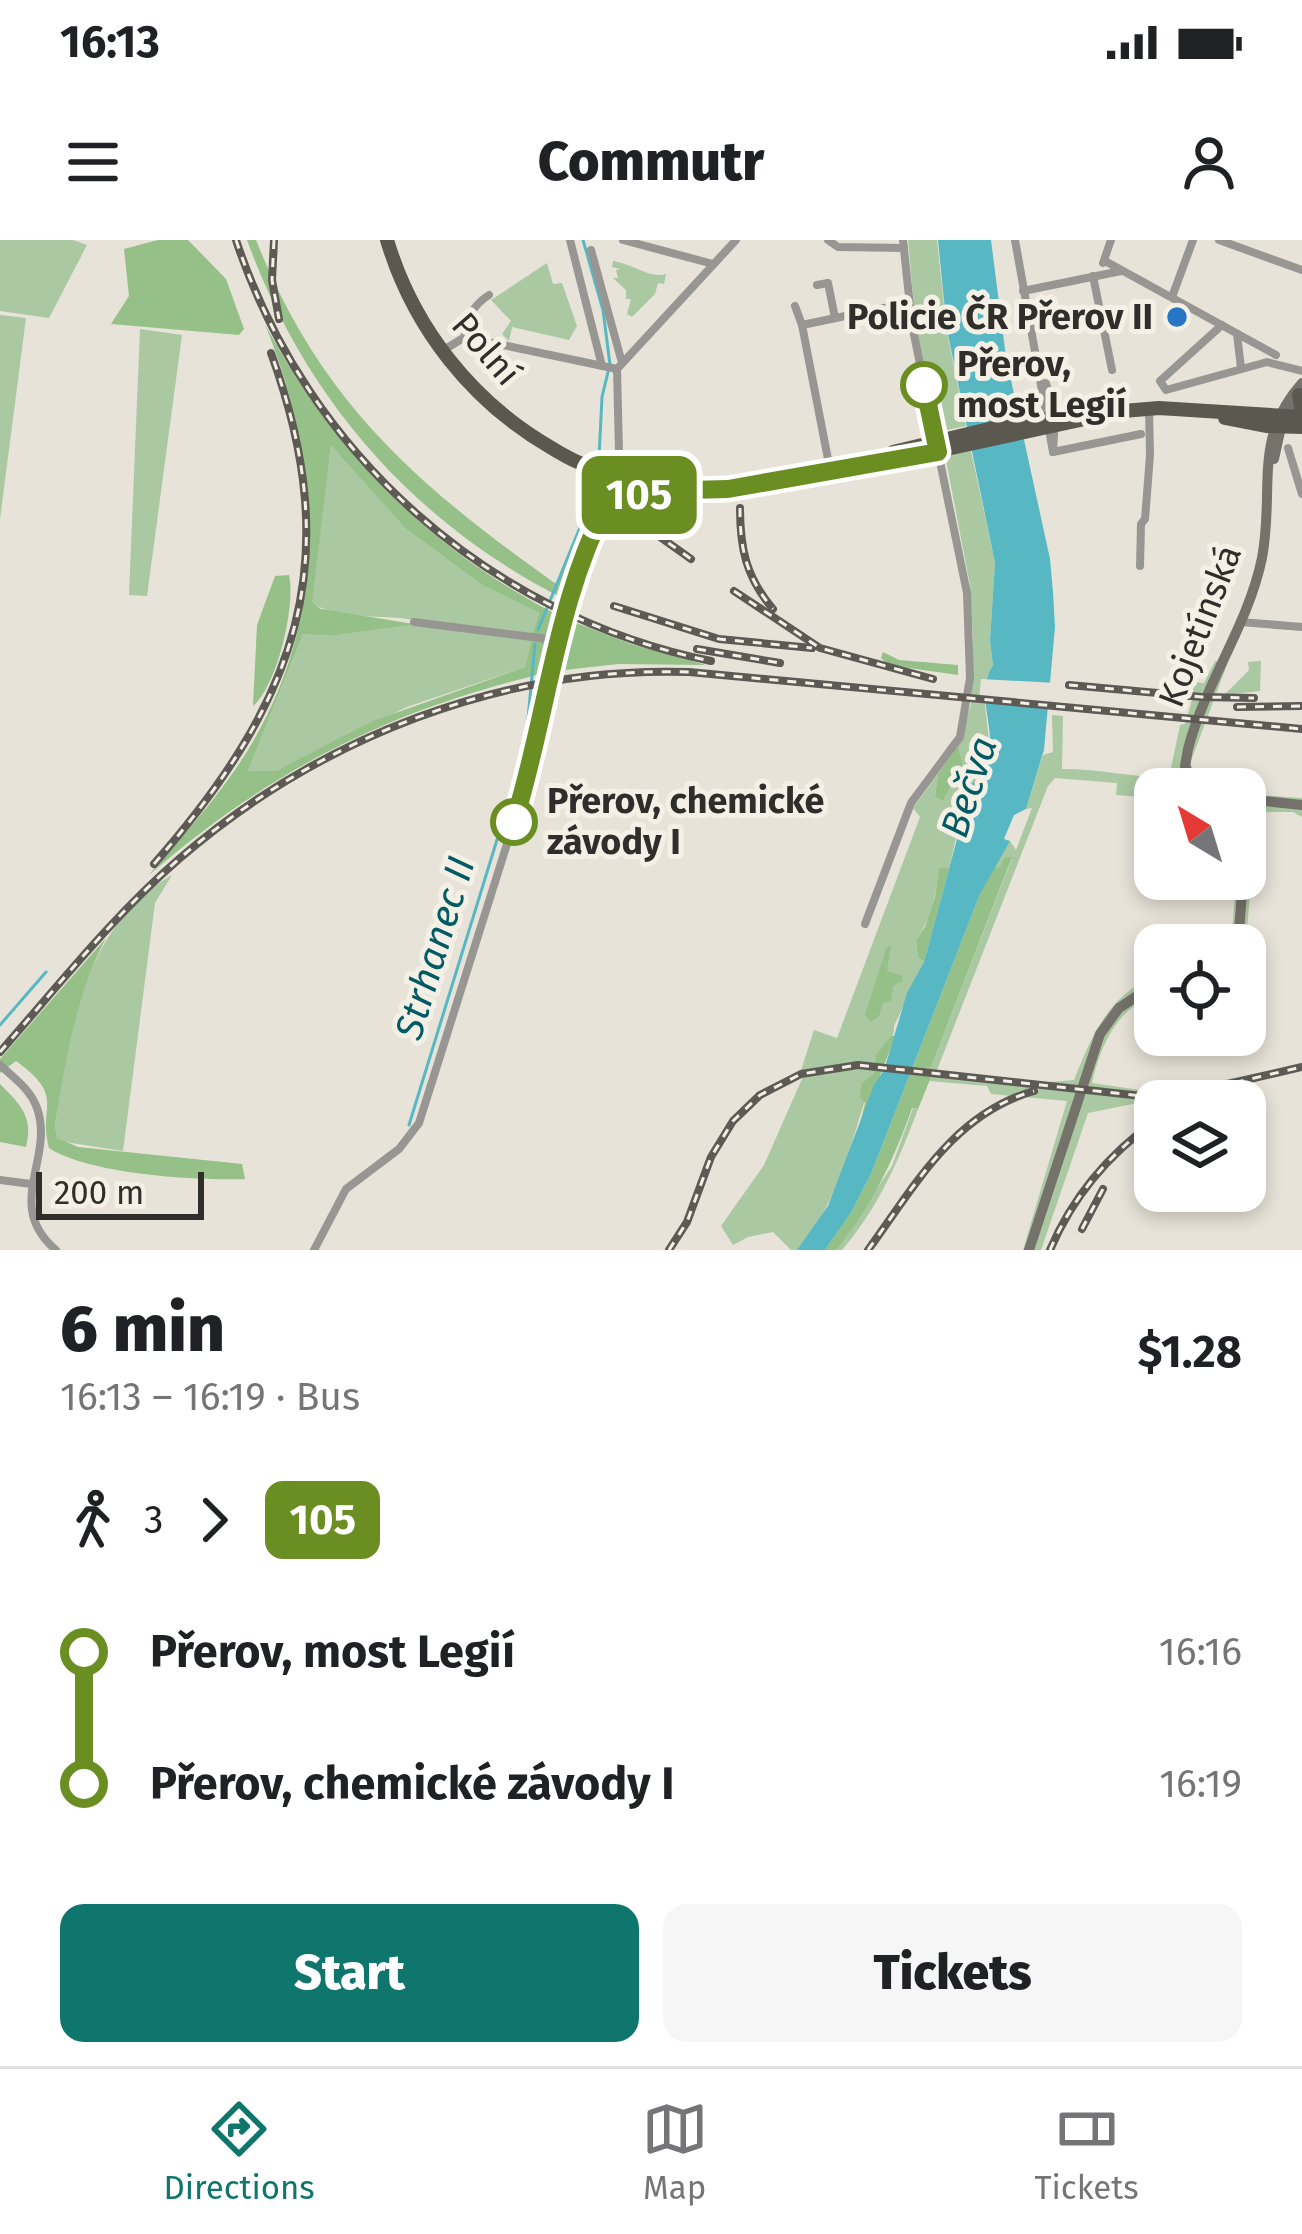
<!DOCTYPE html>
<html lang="en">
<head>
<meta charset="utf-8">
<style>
  :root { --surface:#fff; --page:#f6f6f6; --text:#202124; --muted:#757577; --line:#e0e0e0; --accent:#0f766e }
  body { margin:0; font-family:"Fira Sans",sans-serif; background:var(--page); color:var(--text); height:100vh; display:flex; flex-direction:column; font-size:45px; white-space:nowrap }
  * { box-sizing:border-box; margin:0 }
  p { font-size:39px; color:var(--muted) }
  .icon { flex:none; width:66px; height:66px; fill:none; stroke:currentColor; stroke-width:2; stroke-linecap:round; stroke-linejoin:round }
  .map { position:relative; height:1010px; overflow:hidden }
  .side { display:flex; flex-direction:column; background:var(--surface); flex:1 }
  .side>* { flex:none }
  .badge { padding:0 24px; border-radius:18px; font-size:42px; line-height:78px }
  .needle { width:78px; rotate:322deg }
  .controls { position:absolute; left:1134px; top:528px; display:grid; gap:24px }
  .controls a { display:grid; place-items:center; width:132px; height:132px; border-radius:24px; background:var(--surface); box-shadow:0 6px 18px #0003; font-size:60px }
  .scale { position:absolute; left:36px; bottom:30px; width:168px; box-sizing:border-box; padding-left:12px; border:6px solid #302e2a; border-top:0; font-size:33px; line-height:42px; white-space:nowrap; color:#302e2a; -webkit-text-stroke:9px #f5f0e5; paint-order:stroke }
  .map>.badge { position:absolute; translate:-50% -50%; box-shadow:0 0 0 6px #fff }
  .legs { display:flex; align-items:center; gap:18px; height:132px; padding:0 60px; font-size:39px }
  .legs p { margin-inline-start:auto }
  .summary { display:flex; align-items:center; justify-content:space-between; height:204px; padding:0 60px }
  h1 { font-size:66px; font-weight:800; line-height:90px }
  .primary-button { display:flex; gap:24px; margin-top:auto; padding:24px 60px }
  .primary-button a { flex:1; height:138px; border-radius:24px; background:var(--accent); color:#fff; font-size:48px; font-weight:800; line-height:138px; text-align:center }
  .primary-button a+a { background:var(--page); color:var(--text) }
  ul { padding:0 60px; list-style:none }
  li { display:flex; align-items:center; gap:42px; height:132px; font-size:45px }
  li i { display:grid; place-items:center; width:18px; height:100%; margin:0 15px; background:currentColor }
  li i::after { content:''; width:30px; height:30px; margin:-15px; border:9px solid; border-radius:50%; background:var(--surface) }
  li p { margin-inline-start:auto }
  li:first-child i { background:linear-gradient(#0000 50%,currentColor 0) }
  li:last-child i { background:linear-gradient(currentColor 50%,#0000 0) }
  .status { display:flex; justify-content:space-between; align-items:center; height:84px; padding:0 60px; background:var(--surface); direction:ltr }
  .status svg { height:33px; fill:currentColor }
  header { display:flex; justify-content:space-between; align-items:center; height:156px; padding:0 60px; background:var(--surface); font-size:54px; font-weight:800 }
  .tabs { display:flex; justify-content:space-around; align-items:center; height:168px; border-top:3px solid var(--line); background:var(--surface); font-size:33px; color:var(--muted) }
  .tabs a { display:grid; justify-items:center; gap:6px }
  .tabs .on { color:var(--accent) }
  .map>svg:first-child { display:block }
  .green { fill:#aac8a1 }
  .forest { fill:#95c087 }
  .water { fill:#57b8c4 }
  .pier { fill:#e7e3d8 }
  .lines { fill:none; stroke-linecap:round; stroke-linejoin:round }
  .stream { stroke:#57b8c4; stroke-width:3 }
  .minor { stroke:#989692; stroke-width:8 }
  .secondary { stroke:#75726b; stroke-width:10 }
  .primary { stroke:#5b5850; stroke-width:14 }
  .rail-casing { stroke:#5d5a55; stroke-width:8 }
  .rail { stroke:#f5f0e5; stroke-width:3; stroke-dasharray:9; stroke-linecap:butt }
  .minor-bridge { stroke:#989692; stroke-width:8 }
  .line-1-casing { stroke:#fff; stroke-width:27 }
  .line-1 { stroke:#6b8e23; stroke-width:18 }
  .poi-dot { fill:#2776c5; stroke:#f5f0e5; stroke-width:4.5 }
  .stop-1-dot { fill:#fff; stroke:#6b8e23; stroke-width:6 }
  .labels { text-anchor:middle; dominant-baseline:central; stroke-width:10; stroke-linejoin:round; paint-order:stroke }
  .poi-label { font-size:36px; font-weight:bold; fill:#302e2a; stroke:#f5f0e5; text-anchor:end }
  .street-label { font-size:36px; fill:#302e2a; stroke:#f5f0e5 }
  .stop-label { font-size:36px; font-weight:bold; fill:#302e2a; stroke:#f5f0e5; text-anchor:start }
  .water-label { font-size:39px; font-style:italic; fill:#025b64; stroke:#f5f0e5 }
</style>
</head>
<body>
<div class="status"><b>16:13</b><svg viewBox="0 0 49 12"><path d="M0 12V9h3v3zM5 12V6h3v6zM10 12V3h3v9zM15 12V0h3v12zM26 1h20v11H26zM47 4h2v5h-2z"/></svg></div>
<header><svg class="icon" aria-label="menu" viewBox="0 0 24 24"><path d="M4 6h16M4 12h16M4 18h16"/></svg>Commutr<svg class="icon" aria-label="person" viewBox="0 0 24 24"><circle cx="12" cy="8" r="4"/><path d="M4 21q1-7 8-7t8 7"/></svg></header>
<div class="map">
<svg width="1302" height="1010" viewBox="0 0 1302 1010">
  <rect width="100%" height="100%" fill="#e7e3d8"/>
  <g class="green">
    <path d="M0,0H73L87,5L49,78L0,71Z"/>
    <path d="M908,0H937L947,93L966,186L947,190V194L937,186L916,88Z"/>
    <path d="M613,21C633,24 650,39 666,34L664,44L658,43L655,54L632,77L627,74L631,59H626V50L613,38H618L616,30L620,29L612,27Z"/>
    <path d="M547,23L553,44L562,43L577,86L569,100L512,87L509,101L502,94L511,81L491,60Z"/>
    <path d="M0,75L26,78L0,279Z"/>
    <path d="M140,89L182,95L147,356L129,355Z"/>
    <path d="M331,204L406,289L482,345L539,373L525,427L407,467L276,531H248L303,394L331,396L414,383V380C382,374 337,381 311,362Z"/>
    <path d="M971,211L995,323L990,401L993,425C975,453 993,488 988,520C985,541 972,563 962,582C955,597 953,614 949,629L939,630C936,654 931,680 916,700L918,717L924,722L894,786C895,801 880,819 873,837C851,897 842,960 797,1010H791L773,992L748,997L733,1005L721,986L764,925L802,839L801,830L814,790L837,798L920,577L913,568L938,534L935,555L943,561L963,524L958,506L971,464L973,396L970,345L946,220L951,213Z"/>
    <path d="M1215,421L1228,422L1191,521L1192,533L1203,549H1155V558L1116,555L1117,543L1055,538L1048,546L937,830L1037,843L1074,840C1093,793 1107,758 1155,735V756C1117,767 1100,807 1092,843L1160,853L1302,824V830L1088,873L1041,1010H1023L1067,861L991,854L987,846L929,841L931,837L923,835L925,827H931L1012,618L999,628H992L1010,601L1016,610L1032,568L1026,569L1043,515L1053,512L1052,475L1063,476L1062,529C1099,529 1133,537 1169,538L1180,485L1185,484L1194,453L1183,452L1184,441L1204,443Z"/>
    <path d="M1261,421L1260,451L1224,455L1249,430L1248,422Z"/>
    <path d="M1245,554L1302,558V577L1293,572H1257L1245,713V705H1231L1236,639H1245Z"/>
    <path d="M172,635L155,663L123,911L65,902L57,898L55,885C70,794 82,687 172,635Z"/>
    <path d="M913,868L918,869C899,920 878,968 842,1010H836L892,926Z"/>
  </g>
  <g class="forest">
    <path d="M158,0H188L226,39L244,89L239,95L111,84L129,56L124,9Z"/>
    <path d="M247,0H256C320,162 417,245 556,344L586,270L599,269L564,359C414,283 305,159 247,0Z"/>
    <path d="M265,84C332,211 430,310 558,375L551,396L533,394L539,373L482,345L406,289L331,205L312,362L321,369L414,384L331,396L303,394L248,531H276L373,481L525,427L532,399L549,402L545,427L537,435C385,472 268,532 149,635C179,600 211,565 237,527C331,387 325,235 265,84Z"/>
    <path d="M289,335C296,366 277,445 253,466L257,385L275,336Z"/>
    <path d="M566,379L631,404L706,425L618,424L556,431Z"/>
    <path d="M883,412L899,420L958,425V435L888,425L881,418Z"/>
    <path d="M958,506L963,524L943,561L935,556L938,534Z"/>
    <path d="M1005,617H1012L931,827H926L924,835L931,837L918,869L912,868C894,920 871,967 836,1010H825L852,971L871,934L980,654L992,628H999Z"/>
    <path d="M943,628L949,629L924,722L918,717L916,700L925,687L935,657L939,629Z"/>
    <path d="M106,698C75,757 66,820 55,885L57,898L78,907L242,924L245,939C197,941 89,934 49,908C37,865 67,858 16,821L0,833V819Z"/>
    <path d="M891,705L887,731L902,736L903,741L893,746L891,761L883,763L879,776L871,782L865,775L886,709Z"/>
    <path d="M891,796H895L858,894L865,863L860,857L862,843L874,834L876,815Z"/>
    <path d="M0,844C20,864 34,877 26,907L0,902Z"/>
  </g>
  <path class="water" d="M938,0H991L1006,117L1050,319L1053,352L1055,387L1044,510L1026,569L1014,575L1004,599L1010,601L980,654L871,934L852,971L825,1010H797L828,966L874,845L884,830L907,753L924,722L960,588L971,565L966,552C972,543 985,531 988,521C997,488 974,455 993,425L990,401L995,323L947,90Z"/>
  <path class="pier" d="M981,439L1056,443L1053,469L979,460Z"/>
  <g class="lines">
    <g class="stream">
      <path d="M583,0L603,70L610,125"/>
      <path d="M599,218L602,157L608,132"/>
      <path d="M538,390L597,246"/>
      <path d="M0,785L46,732"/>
      <path d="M409,885L517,535L526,500L535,404"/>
    </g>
    <g class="minor">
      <path d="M570,0L602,126"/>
      <path d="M623,0L713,24"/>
      <path d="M828,0L838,7L904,8"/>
      <path d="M1015,0L1053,212"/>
      <path d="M1219,0L1302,30"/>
      <path d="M591,10L621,119"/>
      <path d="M1105,21L1276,115"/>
      <path d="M1103,23L1111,0"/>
      <path d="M1093,36L1112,130"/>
      <path d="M817,45L828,43L835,78"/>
      <path d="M1023,51L1121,31"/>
      <path d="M1172,57L1193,0"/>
      <path d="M795,66L802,85L828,219"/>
      <path d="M802,85L908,63"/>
      <path d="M1222,85L1160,141L1166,150L1267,122L1302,131"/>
      <path d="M1237,94L1241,128"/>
      <path d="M465,97C464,79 475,64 489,55"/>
      <path d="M442,111L465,97L617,129"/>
      <path d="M1046,143L1055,178L1053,211"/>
      <path d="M1288,208L1302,254"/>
      <path d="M1053,212L1141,194"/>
      <path d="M624,226L619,212L617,129L736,0"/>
      <path d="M1140,326L1141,284L1145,279L1150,215L1149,170"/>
      <path d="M569,361L612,254"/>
      <path d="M414,382L556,400"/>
      <path d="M1241,382L1302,387"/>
      <path d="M550,432L562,380"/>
      <path d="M865,684L911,563L960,497L970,438L967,353L912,85L903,0"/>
      <path d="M0,825C14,838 30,849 37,868C55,919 3,965 56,1010"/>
      <path d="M0,940L31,944"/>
      <path d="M314,1010L346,949L399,909L419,883L531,528L548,446"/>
    </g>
    <g class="secondary">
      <path d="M1274,219L1281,187L1300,154"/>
      <path d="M1196,549L1185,526L1188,509C1205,443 1248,386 1262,318C1275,250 1252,199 1302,143"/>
      <path d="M1245,559L1302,565"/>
      <path d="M1245,604L1246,559"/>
      <path d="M1238,705L1243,639"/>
      <path d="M1029,1010L1100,794L1119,768L1155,744"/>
    </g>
    <g class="primary">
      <path d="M387,0C413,87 471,161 550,207C568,218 588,230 610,228"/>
      <path d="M1299,155L1302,171"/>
      <path d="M1111,172L1159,168L1302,177"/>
      <path d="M1225,178L1266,186L1302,187"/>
      <path d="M893,212L997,187L1071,175"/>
      <path d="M616,227L640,237L643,246L639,255L620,258L604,247V233Z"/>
      <path d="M639,255L649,251L729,249L868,226L1117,172"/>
    </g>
    <g class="rail-casing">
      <g id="rail">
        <path d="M236,0C307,215 490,376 711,421"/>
        <path d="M274,0L272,40L279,79"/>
        <path d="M740,268C740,309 746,337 773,369"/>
        <path d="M639,282L691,319"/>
        <path d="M734,351L820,408L933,439"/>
        <path d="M614,366L719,399L812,408"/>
        <path d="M697,409L780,423"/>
        <path d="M1069,445L1202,457L1254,458"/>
        <path d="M1237,467L1302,466"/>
        <path d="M154,624C297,461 347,323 271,113"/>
        <path d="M0,812C58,746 113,676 179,619C320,497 503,426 689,432L1302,489"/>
        <path d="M1082,989L1103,949"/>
        <path d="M669,1010L687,982L711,917L733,881L760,855L801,834L858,825L1151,857L1189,853L1302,827"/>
        <path d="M868,1010C915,946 953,874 1034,851"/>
        <path d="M1050,1010C1072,958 1109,914 1155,881"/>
      </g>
    </g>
    <use href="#rail" class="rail"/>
    <g class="minor-bridge">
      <path d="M562,380L569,361"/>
      <path d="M548,446L550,432"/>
    </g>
  </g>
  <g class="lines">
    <g class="line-1-casing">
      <path id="line-1" d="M514,582C548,473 556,356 612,254L629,259L649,251L728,249L938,212L924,145"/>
    </g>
    <use href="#line-1" class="line-1"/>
  </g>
  <circle class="poi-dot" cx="1177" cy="77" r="12"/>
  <g class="stop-1-dot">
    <circle cx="924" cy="145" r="21"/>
    <circle cx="514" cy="582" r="21"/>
  </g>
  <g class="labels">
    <g class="poi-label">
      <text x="1153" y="77">Policie ČR Přerov II</text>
    </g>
    <g class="street-label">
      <text transform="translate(486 109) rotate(49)">Polní</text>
      <text transform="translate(1200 386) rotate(-69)">Kojetínská</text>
    </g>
    <g class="stop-label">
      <text x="957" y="124">Přerov,<tspan x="957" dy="41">most Legií</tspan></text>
      <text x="547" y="561">Přerov, chemické<tspan x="547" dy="41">závody I</tspan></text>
    </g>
    <g class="water-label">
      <text transform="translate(969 547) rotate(-72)">Bečva</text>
      <text transform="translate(435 708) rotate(-73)">Strhanec II</text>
    </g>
  </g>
</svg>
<div class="controls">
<a><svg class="needle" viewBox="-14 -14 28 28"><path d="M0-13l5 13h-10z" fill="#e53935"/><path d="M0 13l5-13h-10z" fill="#757577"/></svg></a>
<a><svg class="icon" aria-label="locate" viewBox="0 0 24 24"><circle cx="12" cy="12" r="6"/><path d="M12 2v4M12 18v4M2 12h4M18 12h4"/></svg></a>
<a><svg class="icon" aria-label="layers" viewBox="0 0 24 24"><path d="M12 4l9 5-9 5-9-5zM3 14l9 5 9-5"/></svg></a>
</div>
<div class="scale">200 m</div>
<b class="badge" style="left:639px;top:255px;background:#6b8e23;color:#fff">105</b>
</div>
<section class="side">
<div class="summary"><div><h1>6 min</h1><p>16:13 – 16:19 · Bus</p></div><b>$1.28</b></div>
<div class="legs"><svg class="icon" aria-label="walk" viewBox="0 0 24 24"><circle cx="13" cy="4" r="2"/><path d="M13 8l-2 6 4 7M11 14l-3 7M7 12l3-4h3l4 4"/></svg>3<svg class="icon" aria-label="forward" viewBox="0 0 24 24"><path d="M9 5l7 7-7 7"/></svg><b class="badge" style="background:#6b8e23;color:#fff">105</b></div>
<ul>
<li><i style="color:#6b8e23"></i><b>Přerov, most Legií</b><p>16:16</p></li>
<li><i style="color:#6b8e23"></i><b>Přerov, chemické závody I</b><p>16:19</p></li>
</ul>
<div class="primary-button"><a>Start</a><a>Tickets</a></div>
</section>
<nav class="tabs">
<a class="on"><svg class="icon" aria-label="directions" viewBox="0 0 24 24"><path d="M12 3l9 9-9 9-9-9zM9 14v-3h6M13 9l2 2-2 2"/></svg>Directions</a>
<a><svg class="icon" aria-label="map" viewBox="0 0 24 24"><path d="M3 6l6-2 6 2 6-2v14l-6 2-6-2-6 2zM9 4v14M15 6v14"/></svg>Map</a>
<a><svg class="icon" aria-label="tickets" viewBox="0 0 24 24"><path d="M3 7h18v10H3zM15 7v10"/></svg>Tickets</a>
</nav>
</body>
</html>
